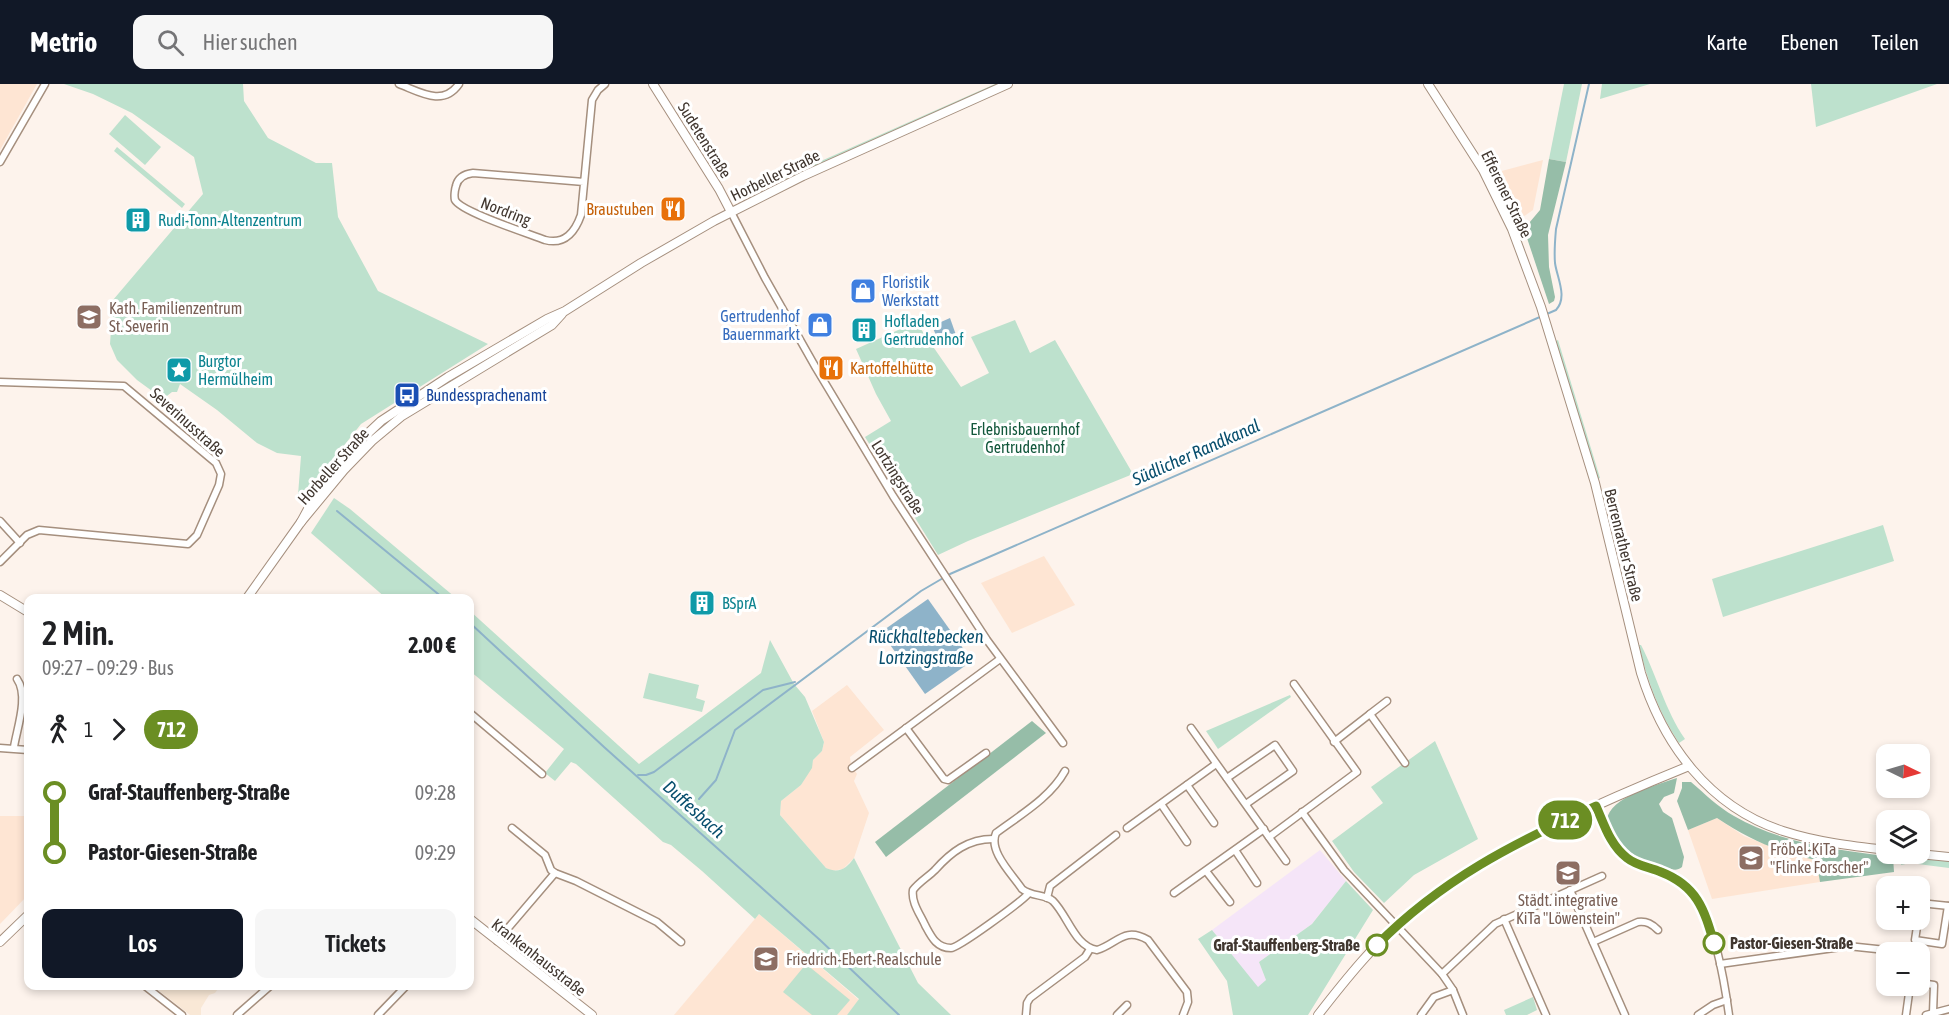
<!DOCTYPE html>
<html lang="de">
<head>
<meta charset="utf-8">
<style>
  :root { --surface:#fff; --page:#f6f6f6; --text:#202124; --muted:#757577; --accent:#111827 }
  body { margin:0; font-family:"Asap Condensed",sans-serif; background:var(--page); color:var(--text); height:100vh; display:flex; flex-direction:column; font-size:22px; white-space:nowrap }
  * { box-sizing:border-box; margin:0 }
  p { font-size:20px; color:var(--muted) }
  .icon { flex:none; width:33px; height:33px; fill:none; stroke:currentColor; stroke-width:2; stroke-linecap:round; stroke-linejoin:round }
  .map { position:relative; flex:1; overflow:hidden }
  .sheet { position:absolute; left:24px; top:510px; width:450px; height:396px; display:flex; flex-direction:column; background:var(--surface); border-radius:12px; box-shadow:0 3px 9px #0003 }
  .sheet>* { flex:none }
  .badge { padding:0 12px; border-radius:20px; font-size:21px; line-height:39px }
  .needle { width:39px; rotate:95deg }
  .fabs { position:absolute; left:1876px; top:660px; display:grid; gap:12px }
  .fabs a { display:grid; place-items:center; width:54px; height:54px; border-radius:12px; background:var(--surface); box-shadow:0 3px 9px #0003; font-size:30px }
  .map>.badge { position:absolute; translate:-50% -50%; box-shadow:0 0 0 3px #fff }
  .legs { display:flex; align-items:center; gap:9px; height:66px; padding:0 18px; font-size:20px }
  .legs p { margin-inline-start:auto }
  .head { display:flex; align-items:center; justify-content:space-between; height:102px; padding:0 18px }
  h1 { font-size:33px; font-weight:600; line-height:45px }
  .action { display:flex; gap:12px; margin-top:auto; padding:12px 18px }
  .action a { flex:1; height:69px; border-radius:12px; background:var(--accent); color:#fff; font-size:24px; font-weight:600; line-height:69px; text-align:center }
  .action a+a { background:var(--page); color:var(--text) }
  ul { padding:0 18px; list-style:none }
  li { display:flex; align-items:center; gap:21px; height:60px; font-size:22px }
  li i { display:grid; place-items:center; width:9px; height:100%; margin:0 8px; background:currentColor }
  li i::after { content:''; width:15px; height:15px; margin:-8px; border:4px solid; border-radius:50%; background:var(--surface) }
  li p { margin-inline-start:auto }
  li:first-child i { background:linear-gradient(#0000 50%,currentColor 0) }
  li:last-child i { background:linear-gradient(currentColor 50%,#0000 0) }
  header { display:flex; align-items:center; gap:36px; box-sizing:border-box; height:84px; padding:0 30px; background:var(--accent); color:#fff }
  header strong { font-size:28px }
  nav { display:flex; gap:33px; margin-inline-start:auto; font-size:21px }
  .search { width:420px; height:54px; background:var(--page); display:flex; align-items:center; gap:15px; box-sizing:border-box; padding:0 21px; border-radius:12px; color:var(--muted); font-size:22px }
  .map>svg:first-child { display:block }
  .commercial { fill:#f5e5f8 }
  .built { fill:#fee5d3 }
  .medical { fill:#f9e8d6 }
  .green { fill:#bde1cd }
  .forest { fill:#96bda8 }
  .water { fill:#8eb3c9 }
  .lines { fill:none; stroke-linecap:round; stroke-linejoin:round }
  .stream { stroke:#8eb3c9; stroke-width:2 }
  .minor-casing { stroke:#a58f7e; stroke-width:9 }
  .tertiary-casing { stroke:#a58f7e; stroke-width:10 }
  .minor { stroke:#fff; stroke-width:6 }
  .tertiary { stroke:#fff; stroke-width:8 }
  .line-1-casing { stroke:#fff; stroke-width:14 }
  .line-1 { stroke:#6b8e23; stroke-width:9 }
  .stop-1-dot { fill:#fff; stroke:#6b8e23; stroke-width:3 }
  .labels { text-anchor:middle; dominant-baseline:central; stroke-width:6; stroke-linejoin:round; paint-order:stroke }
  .street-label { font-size:16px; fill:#40362f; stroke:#fff }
  .food-label { font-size:16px; fill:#c56008; stroke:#fff; text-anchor:end }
  .culture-label { font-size:16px; fill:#0d838f; stroke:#fff; text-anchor:start }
  .shop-label { font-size:16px; fill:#366cbe; stroke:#fff; text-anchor:start }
  .education-label { font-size:16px; fill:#785e54; stroke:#fff; text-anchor:start }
  .transit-label { font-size:16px; fill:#164399; stroke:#fff; text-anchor:start }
  .park-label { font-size:16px; fill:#12573b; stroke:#fff }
  .stop-label { font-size:16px; font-weight:bold; fill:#40362f; stroke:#fff; text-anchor:start }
  .water-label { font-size:18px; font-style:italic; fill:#084e6d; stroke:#fff }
</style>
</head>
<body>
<header>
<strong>Metrio</strong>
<div class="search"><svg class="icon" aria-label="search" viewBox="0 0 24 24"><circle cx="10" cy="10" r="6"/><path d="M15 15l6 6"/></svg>Hier suchen</div>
<nav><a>Karte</a><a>Ebenen</a><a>Teilen</a></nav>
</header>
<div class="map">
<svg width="1949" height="931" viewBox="0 0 1949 931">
  <rect width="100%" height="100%" fill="#fdf3ec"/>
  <path class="commercial" d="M1320,766L1346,797L1312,840L1259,878L1266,896L1258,904L1212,846Z"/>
  <g class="built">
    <path d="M0,0H37L0,66Z"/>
    <path d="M1543,76L1533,126L1520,135L1498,88Z"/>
    <path d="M1044,472L1075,521L1012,549L981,499Z"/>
    <path d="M847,601L884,646L850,673L851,681L857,690L854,697L869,729L854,774L843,785L832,787L826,784L780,731L781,717L801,701L811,684L813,676L822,667L824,658L812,627Z"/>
    <path d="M0,732H28V811L0,840Z"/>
    <path d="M1717,734L1744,752L1793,771L1817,776L1820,798L1712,815L1688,746Z"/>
    <path d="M759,830L859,916L847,931H674Z"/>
  </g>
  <path class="medical" d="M153,902H220L215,909L209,911L201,924V931H190Z"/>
  <g class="green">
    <path d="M64,0H243L244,17L268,54L316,79H332L338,133L378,207L488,260L361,340L305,411H298L301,372L277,369L257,359L217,326L180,300L177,308H172L163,315L137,296L117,276L110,260L113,216L203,110L194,73L132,29L93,10Z"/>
    <path d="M995,0H1000L751,110L769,100Z"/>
    <path d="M1564,0H1582L1566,78L1549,75Z"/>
    <path d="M1602,0H1650L1600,15Z"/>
    <path d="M1811,0H1937L1816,43Z"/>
    <path d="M125,31L161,63L145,81L109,50Z"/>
    <path d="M117,63L185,120L182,124L114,67Z"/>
    <path d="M1015,236L1030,269L1055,256L1133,390L968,457L938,471L865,353L891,337L876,310L856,265L916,238L961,303L989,289L971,253Z"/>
    <path d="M1558,256L1600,394L1598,395L1556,257Z"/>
    <path d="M334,414L350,425L456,514H386L311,449Z"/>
    <path d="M1883,441L1894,477L1723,533L1712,495Z"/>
    <path d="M470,527L639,680L761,589L770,556L794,600L805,613L824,658L822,667L813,676L812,684L801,701L781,717L780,731L826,784C839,790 847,784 854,774L918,899L951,931H847L859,915L759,830L755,835L702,787L671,761L663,758L576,680L571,678L555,697L545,689L564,665L470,587Z"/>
    <path d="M1639,561H1641C1657,592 1665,626 1685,655L1679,659C1659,629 1647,596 1639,561Z"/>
    <path d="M649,589L699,601L696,614L705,617L702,628L643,614Z"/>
    <path d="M1290,611L1291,613L1218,665L1206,647Z"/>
    <path d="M1435,657L1478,755L1414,791L1384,819L1354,788L1332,757L1383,719L1371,703Z"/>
    <path d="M1906,772L1949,777V784L1910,779L1901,781L1902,774Z"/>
    <path d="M1346,797L1373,826L1308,931H1233L1227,897L1198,855L1212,846L1258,903L1266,896L1259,878L1312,840Z"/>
    <path d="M806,880L850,916L837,931H812L783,908Z"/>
    <path d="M1533,913L1537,926L1527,931H1506L1504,926Z"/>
  </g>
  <g class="forest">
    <path d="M1549,75L1566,78L1548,151L1549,183L1555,213L1554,217L1549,220L1524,145L1540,126Z"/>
    <path d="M1032,637L1046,649L886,773L875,758Z"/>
    <path d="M1677,694L1674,709L1664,713L1659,720L1663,728L1672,734L1684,773L1682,783C1676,788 1672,785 1664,783C1637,776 1617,764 1607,736C1609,713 1657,701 1677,694Z"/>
    <path d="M1682,698H1691C1705,710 1718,723 1734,732C1782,760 1840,766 1893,773L1894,788L1820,798L1816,776C1776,767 1752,757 1717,734L1688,746L1677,717L1682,704Z"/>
  </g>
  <g class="water">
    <path d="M950,234L956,251L939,258L932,242Z"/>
    <path d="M928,515L972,577L925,610L881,548Z"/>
  </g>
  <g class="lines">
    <g class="stream">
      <path d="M337,427L443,514"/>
      <path d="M470,539L604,663L820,856L899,931"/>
      <path d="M638,691H646L654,688L763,606L795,598"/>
      <path d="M699,715L716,696L735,646L921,507L950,490L1556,226C1568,213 1557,194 1555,179C1554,167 1555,156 1556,145L1589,0"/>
    </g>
    <g class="minor-casing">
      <g id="minor">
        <path d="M399,0C420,8 443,23 459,0"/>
        <path d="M0,78L45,0"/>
        <path d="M584,98L473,89C465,90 458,93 456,102C455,105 454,112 455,116C461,128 530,150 545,156C565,161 575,148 581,131L592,16L598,6L605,0"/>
        <path d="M731,128L765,194L816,284L893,412L987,556L1063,659"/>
        <path d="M0,298L124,302L216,379L221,390L219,401L197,451L188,460L39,446L27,451L0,478"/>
        <path d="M0,437L20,459"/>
        <path d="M470,629L542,690"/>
        <path d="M1370,630L1387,617"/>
        <path d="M906,644L944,695L948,696L986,669"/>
        <path d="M1191,644L1286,777"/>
        <path d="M1334,658L1370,630L1405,679"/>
        <path d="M14,663C17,644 29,612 17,595"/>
        <path d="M0,664L28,666"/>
        <path d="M852,684L1000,575"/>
        <path d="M1065,687C1050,714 1020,731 996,749C988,767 1012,790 1022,805C1032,813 1045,810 1053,817C1068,832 1075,863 1097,866C1117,860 1124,842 1148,856L1187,908L1188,918L1183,931"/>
        <path d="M1227,694L1275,661L1293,687L1246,720"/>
        <path d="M1187,701L1214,739"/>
        <path d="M1161,720L1187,758"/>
        <path d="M1596,722C1606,744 1613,769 1637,780C1656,789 1674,791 1690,806C1713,826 1725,901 1729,931"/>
        <path d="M1302,728L1344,786L1442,890L1453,906L1463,931"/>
        <path d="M512,744L545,771L551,786L555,789L576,797L657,838L681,858"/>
        <path d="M1127,744L1216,680"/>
        <path d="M1269,753L1357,688L1294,600"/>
        <path d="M993,755C968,755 951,768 935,786C928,793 919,798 913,806C911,818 920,830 925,841C931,852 936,864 951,864C958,864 1021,818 1028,810"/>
        <path d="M1235,766L1257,799"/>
        <path d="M1206,787L1230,818"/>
        <path d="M1570,806L1625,931"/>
        <path d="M1174,809L1264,745"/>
        <path d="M1047,814L1050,802L1116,751"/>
        <path d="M1920,819L1949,822"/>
        <path d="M1504,835L1546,931"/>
        <path d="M1918,836L1915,856L1942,860L1948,822"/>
        <path d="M497,857L555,789"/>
        <path d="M1593,858L1638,838C1647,837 1652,840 1658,846"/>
        <path d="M1720,880L1848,862L1886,866"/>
        <path d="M1442,890L1495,840L1602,792"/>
        <path d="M1920,899L1934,901L1933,929"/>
        <path d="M145,902L182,931"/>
        <path d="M237,931L270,902"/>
        <path d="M378,931L406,902"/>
        <path d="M1026,931L1027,919L1030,914L1085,873L1090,865"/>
        <path d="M1117,931L1127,921"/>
        <path d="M1421,931L1434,913L1453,906"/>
        <path d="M1698,931L1713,921L1727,916"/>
        <path d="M1906,931L1910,902"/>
        <path d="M1926,931L1949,925"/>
      </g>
    </g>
    <g class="tertiary-casing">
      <g id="tertiary">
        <path d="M653,0L719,105L731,128"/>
        <path d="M1428,0L1483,86L1512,145L1541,223L1595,399L1641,589C1663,660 1709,723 1783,747C1817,758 1852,762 1887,766"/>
        <path d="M301,438L315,412L334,384L364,353L381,337L448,293L547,235L565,227L641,179L714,137L803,92L1008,0"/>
        <path d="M0,511L28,528"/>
        <path d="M247,514L301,438L344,386L372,357L402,332L552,241L562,230"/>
        <path d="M1919,770L1949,773"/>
        <path d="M470,835L592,931"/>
        <path d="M0,858L28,831"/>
        <path d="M1318,931C1346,895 1375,859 1410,829C1452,793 1501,768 1550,743C1596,721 1642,701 1689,682"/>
      </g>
    </g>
    <use href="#minor" class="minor"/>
    <use href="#tertiary" class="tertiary"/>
  </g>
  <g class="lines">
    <g class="line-1-casing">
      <path id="line-1" d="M1377,861C1441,796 1514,759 1596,722C1604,740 1610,761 1627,774C1637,782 1649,783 1661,788C1697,802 1704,825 1714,859"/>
    </g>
    <use href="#line-1" class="line-1"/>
  </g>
  <defs>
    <g id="restaurant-square" transform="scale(1.35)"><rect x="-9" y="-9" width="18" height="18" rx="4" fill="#e8710a" stroke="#fff"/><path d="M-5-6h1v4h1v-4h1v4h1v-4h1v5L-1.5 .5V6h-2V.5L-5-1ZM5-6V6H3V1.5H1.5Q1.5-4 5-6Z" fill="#fff"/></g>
    <g id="building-square" transform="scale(1.35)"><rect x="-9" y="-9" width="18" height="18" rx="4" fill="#0f9aa8" stroke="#fff"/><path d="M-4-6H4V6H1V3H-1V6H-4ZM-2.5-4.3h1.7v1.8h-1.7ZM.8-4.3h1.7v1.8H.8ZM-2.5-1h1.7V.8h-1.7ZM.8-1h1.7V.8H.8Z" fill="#fff"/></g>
    <g id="shop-square" transform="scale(1.35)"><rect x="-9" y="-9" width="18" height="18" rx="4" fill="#3f7fe0" stroke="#fff"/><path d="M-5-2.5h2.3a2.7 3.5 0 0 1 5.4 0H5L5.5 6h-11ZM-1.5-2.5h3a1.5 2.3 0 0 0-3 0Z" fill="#fff"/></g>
    <g id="school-square" transform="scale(1.35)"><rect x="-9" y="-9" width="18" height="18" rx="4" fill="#8d6e63" stroke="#fff"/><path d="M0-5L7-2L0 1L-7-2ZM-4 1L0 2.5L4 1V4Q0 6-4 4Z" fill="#fff"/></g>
    <g id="sight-square" transform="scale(1.35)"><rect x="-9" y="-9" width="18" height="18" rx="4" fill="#0f9aa8" stroke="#fff"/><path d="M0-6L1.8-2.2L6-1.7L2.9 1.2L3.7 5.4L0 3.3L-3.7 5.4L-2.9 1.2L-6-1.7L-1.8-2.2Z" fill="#fff"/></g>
    <g id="bus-square" transform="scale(1.35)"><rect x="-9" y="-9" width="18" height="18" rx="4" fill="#1a4fb4" stroke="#fff"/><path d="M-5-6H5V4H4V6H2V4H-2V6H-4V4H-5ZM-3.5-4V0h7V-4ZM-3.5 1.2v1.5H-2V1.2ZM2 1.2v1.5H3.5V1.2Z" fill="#fff"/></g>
  </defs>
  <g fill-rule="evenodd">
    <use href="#restaurant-square" x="673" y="125"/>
    <use href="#building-square" x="138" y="136"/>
    <use href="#shop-square" x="863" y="207"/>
    <use href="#school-square" x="89" y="233"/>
    <use href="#shop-square" x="820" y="241"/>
    <use href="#building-square" x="864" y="246"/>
    <use href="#restaurant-square" x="831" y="284"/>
    <use href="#sight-square" x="179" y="286"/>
    <use href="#bus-square" x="407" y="311"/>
    <use href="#building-square" x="702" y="519"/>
    <use href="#school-square" x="1751" y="774"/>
    <use href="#school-square" x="1568" y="789"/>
    <use href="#school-square" x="766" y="875"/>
  </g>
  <g class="stop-1-dot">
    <circle cx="1714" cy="859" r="10"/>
    <circle cx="1377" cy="861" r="10"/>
  </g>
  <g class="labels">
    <g class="street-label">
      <text transform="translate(705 56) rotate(58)">Sudetenstraße</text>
      <text transform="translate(775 91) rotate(-26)">Horbeller Straße</text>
      <text transform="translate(1507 110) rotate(64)">Efferener Straße</text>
      <text transform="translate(506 127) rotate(21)">Nordring</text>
      <text transform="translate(188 338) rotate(42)">Severinusstraße</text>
      <text transform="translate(333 382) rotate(-48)">Horbeller Straße</text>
      <text transform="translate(898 393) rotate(58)">Lortzingstraße</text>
      <text transform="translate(1624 461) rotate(76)">Berrenrather Straße</text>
      <text transform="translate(539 873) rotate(38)">Krankenhausstraße</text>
    </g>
    <g class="food-label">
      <text x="654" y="125">Braustuben</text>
      <text x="850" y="284" text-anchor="start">Kartoffelhütte</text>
    </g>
    <g class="culture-label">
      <text x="158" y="136">Rudi-Tonn-Altenzentrum</text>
      <text x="884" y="237">Hofladen<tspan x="884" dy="18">Gertrudenhof</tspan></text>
      <text x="198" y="277">Burgtor<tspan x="198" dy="18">Hermülheim</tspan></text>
      <text x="722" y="519">BSprA</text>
    </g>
    <g class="shop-label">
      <text x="882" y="198">Floristik<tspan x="882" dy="18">Werkstatt</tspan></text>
      <text x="800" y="232" text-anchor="end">Gertrudenhof<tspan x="800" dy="18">Bauernmarkt</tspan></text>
    </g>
    <g class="education-label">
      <text x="109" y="224">Kath. Familienzentrum<tspan x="109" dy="18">St. Severin</tspan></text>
      <text x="1770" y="765">Fröbel-KiTa<tspan x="1770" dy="18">"Flinke Forscher"</tspan></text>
      <text x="1568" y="816" text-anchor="middle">Städt. integrative<tspan x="1568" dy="18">KiTa "Löwenstein"</tspan></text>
      <text x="786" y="875">Friedrich-Ebert-Realschule</text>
    </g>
    <g class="transit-label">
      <text x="426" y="311">Bundessprachenamt</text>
    </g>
    <g class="park-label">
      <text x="1025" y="345">Erlebnisbauernhof<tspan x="1025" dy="18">Gertrudenhof</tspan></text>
    </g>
    <g class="stop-label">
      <text x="1730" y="859">Pastor-Giesen-Straße</text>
      <text x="1360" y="861" text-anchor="end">Graf-Stauffenberg-Straße</text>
    </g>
    <g class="water-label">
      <text transform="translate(1196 368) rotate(-24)">Südlicher Randkanal</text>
      <text x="926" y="552">Rückhaltebecken<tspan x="926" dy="21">Lortzingstraße</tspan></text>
      <text transform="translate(694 725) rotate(42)">Duffesbach</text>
    </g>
  </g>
</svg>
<div class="fabs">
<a><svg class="needle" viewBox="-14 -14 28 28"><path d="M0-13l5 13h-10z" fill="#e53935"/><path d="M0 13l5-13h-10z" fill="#757577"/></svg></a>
<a><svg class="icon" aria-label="layers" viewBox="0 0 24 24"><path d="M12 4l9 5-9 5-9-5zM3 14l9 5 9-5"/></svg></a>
<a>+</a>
<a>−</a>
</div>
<b class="badge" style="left:1565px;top:736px;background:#6b8e23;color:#fff">712</b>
<section class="sheet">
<div class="head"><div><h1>2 Min.</h1><p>09:27 – 09:29 · Bus</p></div><b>2.00 €</b></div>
<div class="legs"><svg class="icon" aria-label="walk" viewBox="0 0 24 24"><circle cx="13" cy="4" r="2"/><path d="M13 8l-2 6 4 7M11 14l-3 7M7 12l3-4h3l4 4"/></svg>1<svg class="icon" aria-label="forward" viewBox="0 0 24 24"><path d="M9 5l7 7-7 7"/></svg><b class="badge" style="background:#6b8e23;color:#fff">712</b></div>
<ul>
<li><i style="color:#6b8e23"></i><b>Graf-Stauffenberg-Straße</b><p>09:28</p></li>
<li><i style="color:#6b8e23"></i><b>Pastor-Giesen-Straße</b><p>09:29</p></li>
</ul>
<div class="action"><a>Los</a><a>Tickets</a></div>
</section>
</div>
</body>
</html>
